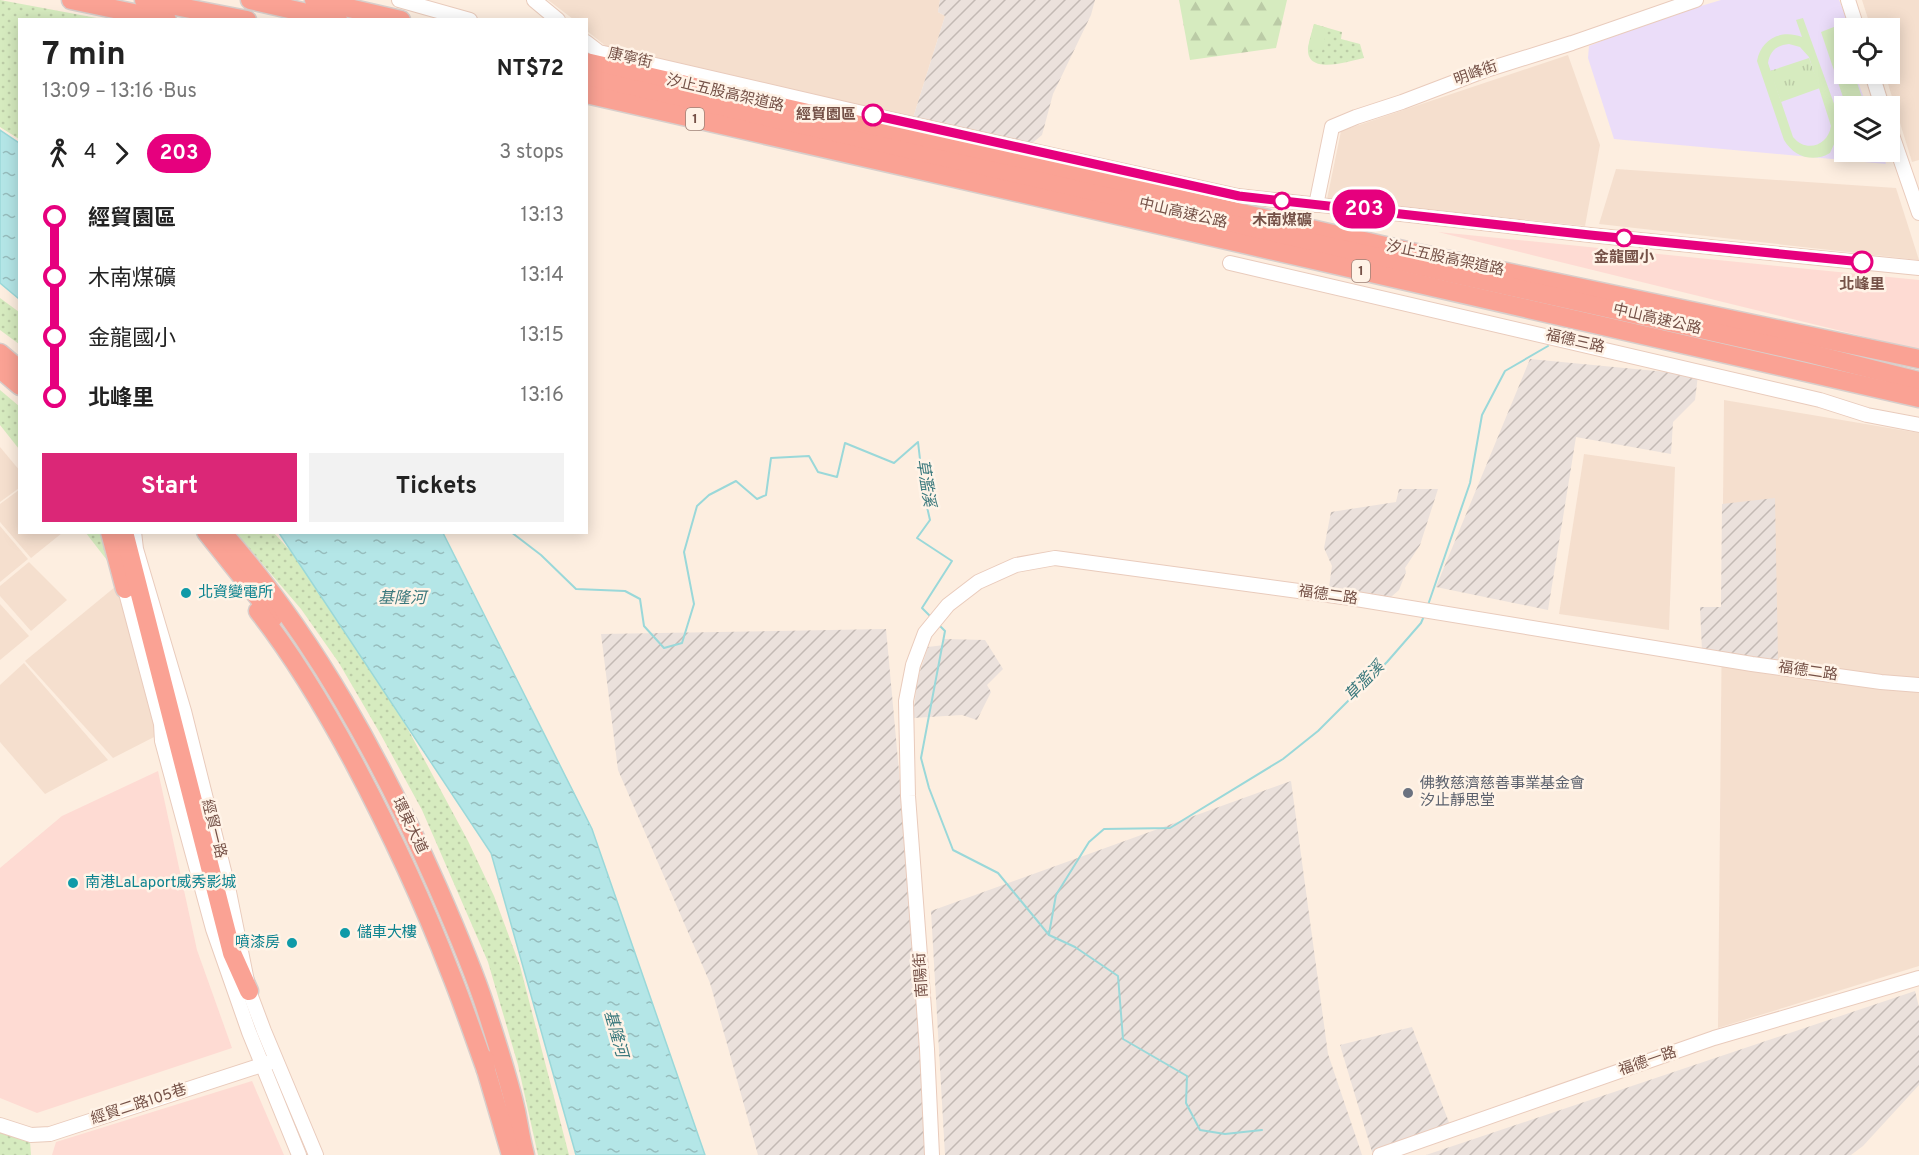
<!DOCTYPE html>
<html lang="en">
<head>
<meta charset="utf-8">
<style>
  :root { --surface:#fff; --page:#f2f2f2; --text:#222; --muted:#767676; --accent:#db2777 }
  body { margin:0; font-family:Overpass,"Noto Sans TC",sans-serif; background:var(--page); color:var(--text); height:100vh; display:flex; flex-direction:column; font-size:22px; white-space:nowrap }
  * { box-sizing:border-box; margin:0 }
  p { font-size:20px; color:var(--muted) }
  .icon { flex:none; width:33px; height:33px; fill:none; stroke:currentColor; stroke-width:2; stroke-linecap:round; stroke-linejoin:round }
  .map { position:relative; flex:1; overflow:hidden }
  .side { position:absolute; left:18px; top:18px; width:570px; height:516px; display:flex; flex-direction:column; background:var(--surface); border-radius:0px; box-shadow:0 3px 15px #0003 }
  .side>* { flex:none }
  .badge { padding:0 12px; border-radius:20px; font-size:21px; line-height:39px }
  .controls { position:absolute; left:1834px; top:18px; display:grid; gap:12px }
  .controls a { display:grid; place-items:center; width:66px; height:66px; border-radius:0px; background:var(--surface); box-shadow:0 3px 15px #0003; font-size:30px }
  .map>.badge { position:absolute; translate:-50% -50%; box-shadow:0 0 0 3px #fff }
  .legs { display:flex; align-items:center; gap:9px; height:66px; padding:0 24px; font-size:20px }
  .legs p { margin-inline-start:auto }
  .overview { display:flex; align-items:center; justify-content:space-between; height:102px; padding:0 24px }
  h1 { font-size:33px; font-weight:700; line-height:45px }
  .cta { display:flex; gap:12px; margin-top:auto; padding:12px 24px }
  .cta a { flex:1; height:69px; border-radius:0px; background:var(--accent); color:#fff; font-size:24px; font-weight:700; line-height:69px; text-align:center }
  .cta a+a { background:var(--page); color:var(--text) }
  ul { padding:0 24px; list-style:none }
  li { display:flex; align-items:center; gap:21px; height:60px; font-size:22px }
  li i { display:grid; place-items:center; width:9px; height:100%; margin:0 8px; background:currentColor }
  li i::after { content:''; width:15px; height:15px; margin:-8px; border:4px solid; border-radius:50%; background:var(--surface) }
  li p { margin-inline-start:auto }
  li:first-child i { background:linear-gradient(#0000 50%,currentColor 0) }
  li:last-child i { background:linear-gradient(currentColor 50%,#0000 0) }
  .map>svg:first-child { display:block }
  .residential { fill:#f5dfce }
  .commercial { fill:#fedbd3 }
  .industrial { fill:url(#industrial-furrows) }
  .education { fill:#ebddf9 }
  .grass { fill:url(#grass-tufts) }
  .forest { fill:url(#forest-firs) }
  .park { fill:url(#park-dots) }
  .garden { fill:#d6ebbf; fill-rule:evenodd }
  .water { fill:url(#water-ripples); stroke:#9ad8d9; stroke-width:1.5 }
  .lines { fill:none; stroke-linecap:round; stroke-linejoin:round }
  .stream { stroke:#9ad8d9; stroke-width:2 }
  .secondary-casing { stroke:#e9cbbc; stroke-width:16 }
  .highway-casing { stroke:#d8cecb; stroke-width:21 }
  .secondary { stroke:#fff; stroke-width:14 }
  .highway { stroke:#faa294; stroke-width:18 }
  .line-1-casing { stroke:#fff; stroke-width:14 }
  .line-1 { stroke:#e6007e; stroke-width:9 }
  .stop-1-dot { fill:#fff; stroke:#e6007e; stroke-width:3 }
  .culture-dot { fill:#0f9aa8; stroke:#fff3e7; stroke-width:2 }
  .worship-dot { fill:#6b7280; stroke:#fff3e7; stroke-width:2 }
  .labels { text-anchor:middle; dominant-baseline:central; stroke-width:5; stroke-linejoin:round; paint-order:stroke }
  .shield { fill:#fff3e7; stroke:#9e8277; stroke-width:1.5 }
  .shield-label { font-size:14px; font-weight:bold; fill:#755147 }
  .street-label { font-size:15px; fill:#755147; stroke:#fff3e7 }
  .stop-label { font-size:15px; font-weight:bold; fill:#755147; stroke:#fff3e7 }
  .culture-label { font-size:15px; fill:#0d838f; stroke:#fff3e7; text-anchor:start }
  .worship-label { font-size:15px; fill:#5b616d; stroke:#fff3e7; text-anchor:start }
  .water-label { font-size:16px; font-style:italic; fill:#3a787c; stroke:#fff3e7 }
</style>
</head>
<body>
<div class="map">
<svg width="1919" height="1155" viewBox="0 0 1919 1155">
  <defs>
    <pattern id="industrial-furrows" width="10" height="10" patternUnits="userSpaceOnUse" patternTransform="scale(1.5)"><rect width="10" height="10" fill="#ebe1dc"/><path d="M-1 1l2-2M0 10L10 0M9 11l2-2" fill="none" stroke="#c3b9b4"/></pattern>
    <pattern id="grass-tufts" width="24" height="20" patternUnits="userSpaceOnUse" patternTransform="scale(1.5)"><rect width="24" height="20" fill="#d6ebbf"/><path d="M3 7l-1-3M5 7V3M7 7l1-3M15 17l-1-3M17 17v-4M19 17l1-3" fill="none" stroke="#bbcba6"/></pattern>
    <pattern id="forest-firs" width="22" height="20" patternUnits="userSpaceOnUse" patternTransform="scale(1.5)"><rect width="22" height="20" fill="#d6ebbf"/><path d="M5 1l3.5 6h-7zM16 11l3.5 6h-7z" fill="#bbcba6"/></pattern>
    <pattern id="park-dots" width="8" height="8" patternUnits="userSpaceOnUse" patternTransform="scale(1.5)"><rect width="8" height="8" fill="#d6ebbf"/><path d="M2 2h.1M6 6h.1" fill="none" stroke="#bbcba6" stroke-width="1.8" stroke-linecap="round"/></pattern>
    <pattern id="water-ripples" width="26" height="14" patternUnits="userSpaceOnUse" patternTransform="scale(1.5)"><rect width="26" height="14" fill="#b4e6e7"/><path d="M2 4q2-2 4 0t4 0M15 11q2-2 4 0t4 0" fill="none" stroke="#97bdbd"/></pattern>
  </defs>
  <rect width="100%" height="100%" fill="#fdeee0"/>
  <g class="residential">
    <path d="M548,0H940L938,12L945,16L913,118L607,47L587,31L586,20L573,19Z"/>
    <path d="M1862,0H1919V160L1912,162L1885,74H1890V28H1871Z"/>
    <path d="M1568,55L1600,145L1585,226L1327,199L1341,131Z"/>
    <path d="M1616,169L1896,188L1919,260L1599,224Z"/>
    <path d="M1724,400L1919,433V966L1718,1028Z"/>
    <path d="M0,447L20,471L19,488L0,502Z"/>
    <path d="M1584,454L1675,467L1669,630L1559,614Z"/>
    <path d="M19,490L20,532L62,533L31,558L0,522V504Z"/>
    <path d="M0,526L28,559L0,582Z"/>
    <path d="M29,562L67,600L31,631L0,596V586Z"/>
    <path d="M115,587L120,595L158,735L113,758L25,661Z"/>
    <path d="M0,604L29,636L0,660Z"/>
    <path d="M24,663L108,760L45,794L0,742V685Z"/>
  </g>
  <g class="commercial">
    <path d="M1438,232L1919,280V350Z"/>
    <path d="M158,771L197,950L232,1048L37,1113L0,1098V868L62,816Z"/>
    <path d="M252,1081L284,1155H52L56,1142Z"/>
  </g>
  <g class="industrial">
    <path d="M940,0H1095L1091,15L1053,94L1042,135L1030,145L913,118L945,16L938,12Z"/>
    <path d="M1530,359L1698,375L1695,400L1673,422L1671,454L1576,437L1548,610L1436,587Z"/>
    <path d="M1399,489H1438L1420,545L1405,568L1406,572L1399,590L1391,597L1329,587L1332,566L1324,548L1331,512L1396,502Z"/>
    <path d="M1775,498L1778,661L1702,651L1700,607H1721L1722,504Z"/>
    <path d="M886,629L912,914L926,1155H758L710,983L618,770L601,634Z"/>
    <path d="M944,639L985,640L1003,669L987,685L991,692L977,720L962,715L913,718L917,680L928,647L944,645Z"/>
    <path d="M1291,781L1328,1054L1362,1155H945L931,911Z"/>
    <path d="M1915,991L1919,1007V1085L1863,1146L1851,1155H1426Z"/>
    <path d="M1412,1027L1450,1125L1372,1152L1340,1045Z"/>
  </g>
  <path class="education" d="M1721,0H1839L1848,21L1839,25L1845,43V74H1855L1867,106H1845V152H1882L1886,164L1614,139L1588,58L1589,46L1654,20Z"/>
  <path class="grass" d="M1809,58L1820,88L1781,102L1770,71Z"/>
  <path class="forest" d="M1179,0H1287L1276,48L1190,60Z"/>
  <g class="park">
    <path d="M0,0L102,19L20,20L19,139L0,127Z"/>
    <path d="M1314,24L1342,32L1341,39L1360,44L1364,58C1349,61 1306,76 1308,48C1309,40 1312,32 1314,24Z"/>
    <path d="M0,298L19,312V344L0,330Z"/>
    <path d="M0,390L19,406V449L0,425Z"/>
    <path d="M86,533H103L113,568Z"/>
    <path d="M236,533H274L307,569L374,666L468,841L494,896L520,966L569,1155H538L518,1065L488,962L422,810L381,735L339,663L301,609Z"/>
    <path d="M0,1130L30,1141L31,1155H0Z"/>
  </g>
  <g class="garden">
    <path d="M1803,18L1845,134V149H1843L1839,142H1835L1830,153C1813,163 1794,157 1784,140L1757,61C1761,39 1781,29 1802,37L1796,20ZM1789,44L1800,47L1809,57L1831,126C1828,146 1806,153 1793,137L1768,63C1770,51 1777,45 1789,44Z"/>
    <path d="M1314,24L1327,28L1322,52L1308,48Z"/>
    <path d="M1839,25L1845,44V74H1854L1865,106H1846L1821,32Z"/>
  </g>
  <g class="water">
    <path d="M0,130L19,143V299L0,283Z"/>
    <path d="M279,533H443L592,829L705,1155H576L491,853Z"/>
  </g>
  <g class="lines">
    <g class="stream">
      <path d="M511,532L541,555L576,589L625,591L640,599L644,626L664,648L682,643L694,604L684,552L697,506L709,495L736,481L757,499L766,495L771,458L809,456L818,472L837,477L845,443L894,463L918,442L924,494L930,520L917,538L952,561L922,608L932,618"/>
      <path d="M1428,605L1470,483L1482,415L1505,371L1548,346"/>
      <path d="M938,624L945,631L921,758L929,788L953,850L998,873L1049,935L1075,947L1118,976L1123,1039L1187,1076L1186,1103L1200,1130L1225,1134L1262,1130"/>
      <path d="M1049,934L1056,895L1089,842L1104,829L1170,828L1283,759L1318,731L1387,662L1421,623L1424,616"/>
    </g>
    <g class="secondary-casing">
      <g id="secondary">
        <path d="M399,0L470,20"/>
        <path d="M534,0L558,20"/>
        <path d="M1848,0L1857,28"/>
        <path d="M586,42L599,52L854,111L1238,196L1590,235L1919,268"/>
        <path d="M1872,74L1882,106"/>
        <path d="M1890,129L1919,213"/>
        <path d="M1316,205L1332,127L1356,117L1402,102L1486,70L1572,43L1696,0"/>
        <path d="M1230,263L1820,400L1867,415L1919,425"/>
        <path d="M134,532L136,549L184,711L228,887L249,991L264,1031L316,1155"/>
        <path d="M125,589L161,724L162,741L213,929L249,1032L299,1155"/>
        <path d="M0,1125L31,1135L50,1134L271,1062"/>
        <path d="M932,1155L927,1049L908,796L906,701L913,665L925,633L948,605L978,582L1016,565L1055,558L1350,598L1752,664L1881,682L1919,685"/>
        <path d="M1380,1155L1714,1038L1919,978"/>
      </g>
    </g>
    <g class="highway-casing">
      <g id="highway">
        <path d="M71,0L167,20"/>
        <path d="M144,0L247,20"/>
        <path d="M250,0L338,20"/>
        <path d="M314,0L401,20"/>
        <path d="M586,62L1416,253L1919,359"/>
        <path d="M586,78L868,143L1812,354L1919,381"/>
        <path d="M586,94L1919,398"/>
        <path d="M0,353L20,370"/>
        <path d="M0,369L20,386"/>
        <path d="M110,532L125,589"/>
        <path d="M124,532L232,953L249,991"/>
        <path d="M206,532L274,617"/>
        <path d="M222,532C314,636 382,761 438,888C455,927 472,966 485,1006C496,1040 508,1076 516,1111C519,1126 521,1140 525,1155"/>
        <path d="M258,611C295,658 325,709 353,761C389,829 422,899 450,972C463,1004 474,1037 486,1070"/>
        <path d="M485,1059L486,1070L511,1155"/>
      </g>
    </g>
    <use href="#secondary" class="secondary"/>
    <use href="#highway" class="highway"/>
  </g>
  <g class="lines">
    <g class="line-1-casing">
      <path id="line-1" d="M873,115L1239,196L1590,235L1862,262"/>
    </g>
    <use href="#line-1" class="line-1"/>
  </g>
  <g class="stop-1-dot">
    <circle cx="873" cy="115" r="10"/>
    <circle cx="1282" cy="201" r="8"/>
    <circle cx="1624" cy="238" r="8"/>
    <circle cx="1862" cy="262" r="10"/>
  </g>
  <g class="culture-dot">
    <circle cx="186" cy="593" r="6"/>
    <circle cx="73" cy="883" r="6"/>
    <circle cx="345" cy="933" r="6"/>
    <circle cx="292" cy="943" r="6"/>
  </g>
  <circle class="worship-dot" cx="1408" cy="793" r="6"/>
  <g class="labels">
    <g class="shield">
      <rect x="686" y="108" width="18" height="22" rx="4.5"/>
      <rect x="1352" y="260" width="18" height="22" rx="4.5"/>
    </g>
    <g class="shield-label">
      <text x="695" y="119">1</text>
      <text x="1361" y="271">1</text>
    </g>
    <g class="street-label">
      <text transform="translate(630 59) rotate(13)">康寧街</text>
      <text transform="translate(1476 74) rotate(-20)">明峰街</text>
      <text transform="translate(725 94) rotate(13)">汐止五股高架道路</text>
      <text transform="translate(1183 214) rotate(13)">中山高速公路</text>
      <text transform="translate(1445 259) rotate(12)">汐止五股高架道路</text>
      <text transform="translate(1657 320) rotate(13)">中山高速公路</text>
      <text transform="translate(1575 342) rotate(13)">福德三路</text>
      <text transform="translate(1328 596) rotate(8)">福德二路</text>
      <text transform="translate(1808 672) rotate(8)">福德二路</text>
      <text transform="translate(409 826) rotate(64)">環東大道</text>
      <text transform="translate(213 829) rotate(76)">經貿一路</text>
      <text transform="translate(922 975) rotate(-94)">南陽街</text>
      <text transform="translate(1648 1062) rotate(-19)">福德一路</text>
      <text transform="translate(139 1105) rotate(-18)">經貿二路105巷</text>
    </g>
    <g class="stop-label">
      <text x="856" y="115" text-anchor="end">經貿園區</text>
      <text x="1282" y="221">木南煤礦</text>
      <text x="1624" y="258">金龍國小</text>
      <text x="1862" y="285">北峰里</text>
    </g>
    <g class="culture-label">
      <text x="198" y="593">北資變電所</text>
      <text x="85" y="883">南港LaLaport威秀影城</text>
      <text x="357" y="933">儲車大樓</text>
      <text x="280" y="943" text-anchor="end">噴漆房</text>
    </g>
    <g class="worship-label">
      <text x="1420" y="784">佛教慈濟慈善事業基金會<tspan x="1420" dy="17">汐止靜思堂</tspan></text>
    </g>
    <g class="water-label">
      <text transform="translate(925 483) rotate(81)">草濫溪</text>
      <text x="402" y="599">基隆河</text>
      <text transform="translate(1365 682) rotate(-46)">草濫溪</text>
      <text transform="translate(615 1034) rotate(74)">基隆河</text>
    </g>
  </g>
</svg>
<div class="controls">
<a><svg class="icon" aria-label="locate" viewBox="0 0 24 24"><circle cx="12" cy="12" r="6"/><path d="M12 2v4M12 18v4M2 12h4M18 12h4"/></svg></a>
<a><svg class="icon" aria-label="layers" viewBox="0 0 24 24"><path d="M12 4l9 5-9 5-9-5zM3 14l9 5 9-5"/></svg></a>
</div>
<b class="badge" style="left:1364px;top:209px;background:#e6007e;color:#fff">203</b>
<section class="side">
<div class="overview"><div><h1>7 min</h1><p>13:09 – 13:16 · Bus</p></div><b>NT$72</b></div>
<div class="legs"><svg class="icon" aria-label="walk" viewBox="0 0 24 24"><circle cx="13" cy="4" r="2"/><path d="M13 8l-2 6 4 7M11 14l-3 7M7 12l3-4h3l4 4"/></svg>4<svg class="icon" aria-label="forward" viewBox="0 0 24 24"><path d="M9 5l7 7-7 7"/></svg><b class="badge" style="background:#e6007e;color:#fff">203</b><p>3 stops</p></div>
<ul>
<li><i style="color:#e6007e"></i><b>經貿園區</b><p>13:13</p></li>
<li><i style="color:#e6007e"></i><span>木南煤礦</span><p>13:14</p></li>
<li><i style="color:#e6007e"></i><span>金龍國小</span><p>13:15</p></li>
<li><i style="color:#e6007e"></i><b>北峰里</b><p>13:16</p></li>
</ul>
<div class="cta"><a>Start</a><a>Tickets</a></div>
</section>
</div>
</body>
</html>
